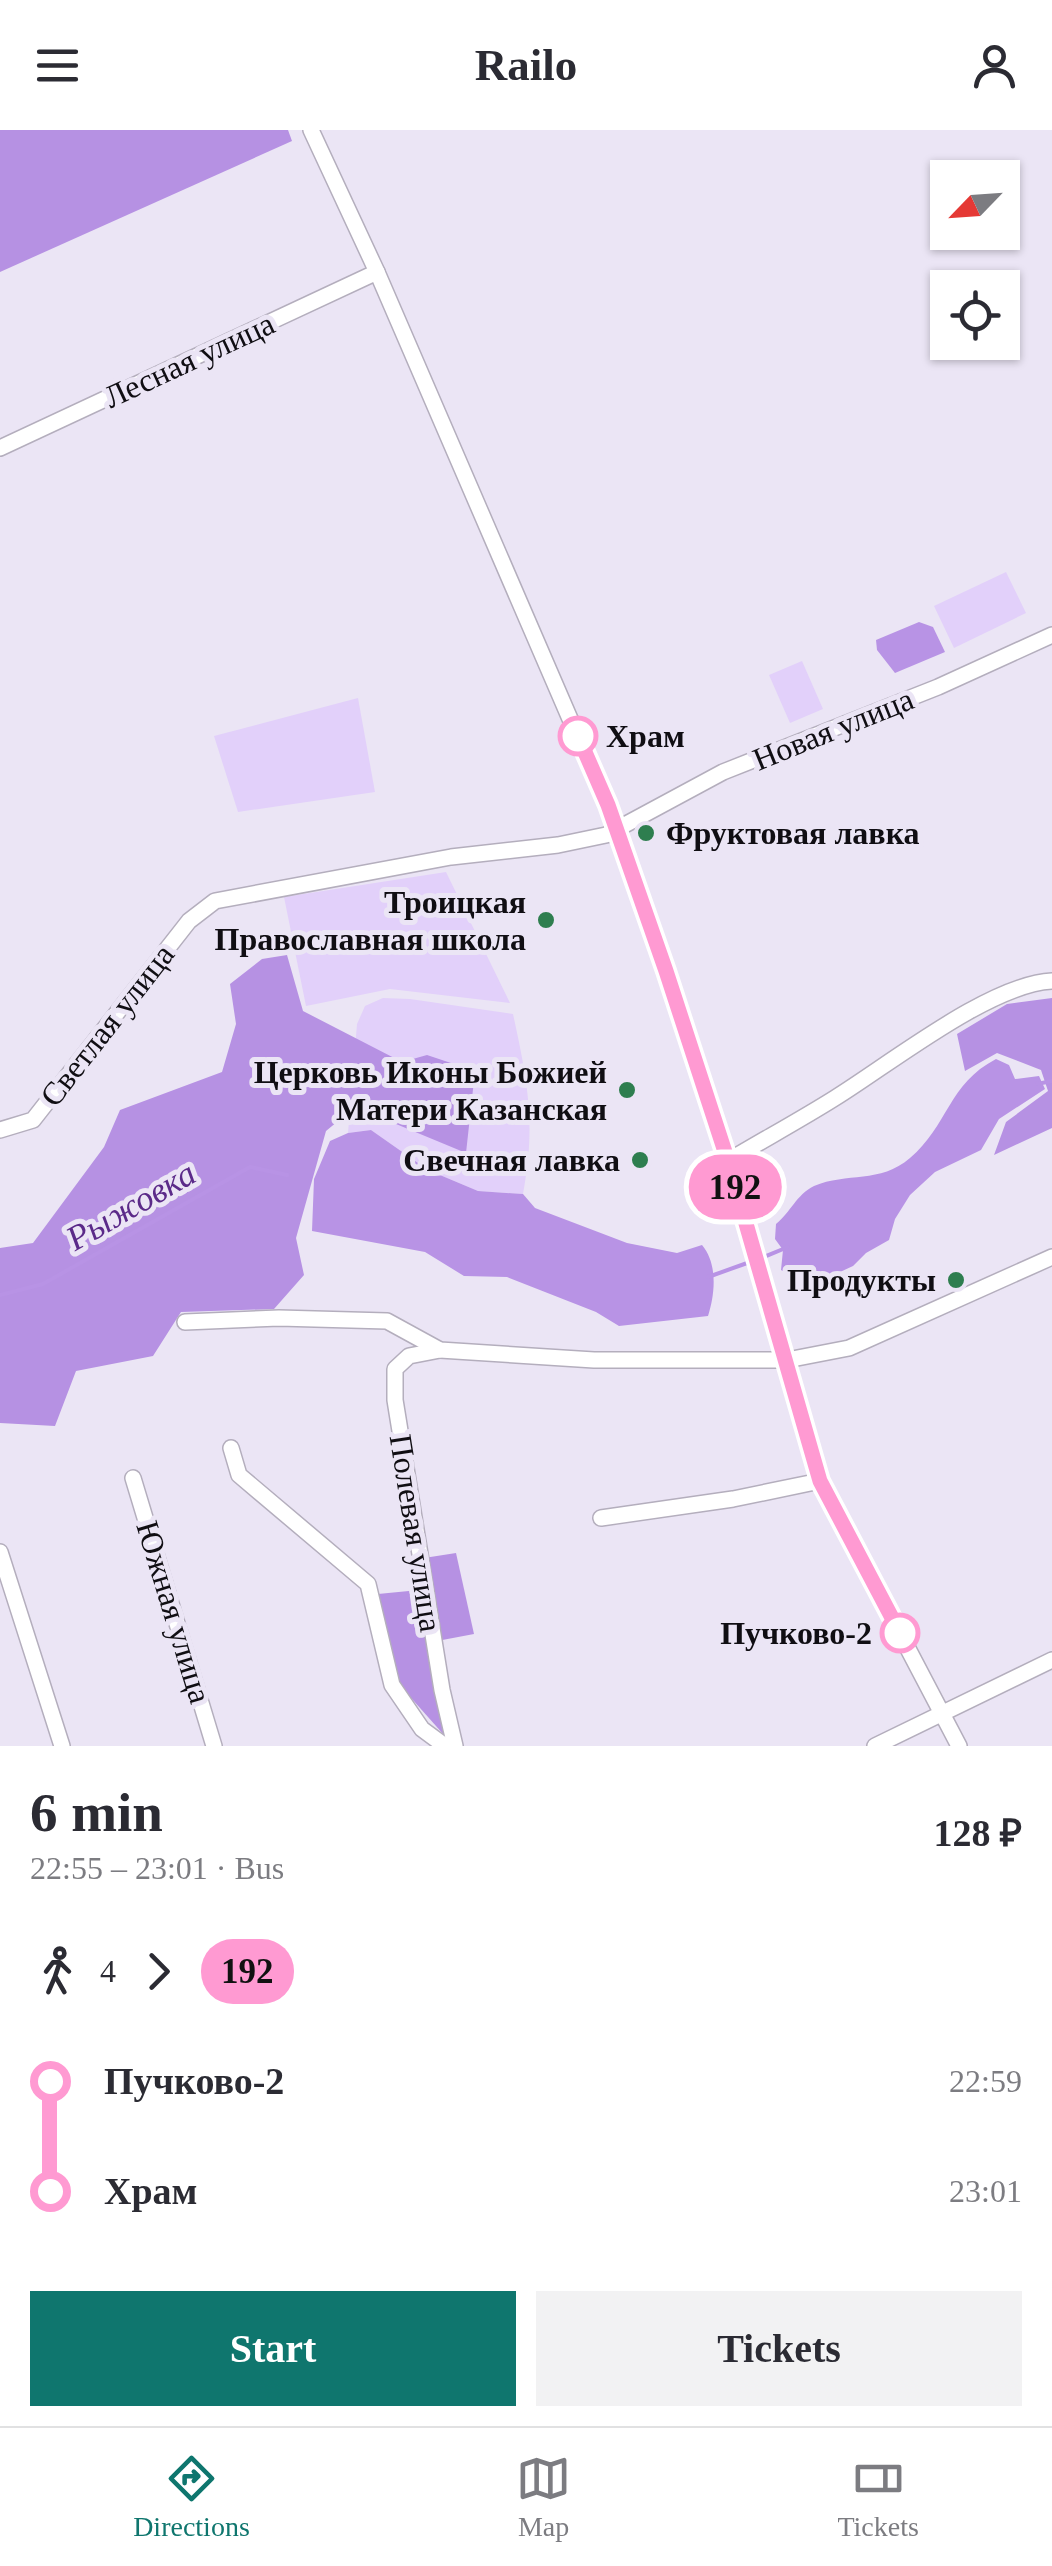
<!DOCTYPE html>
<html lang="en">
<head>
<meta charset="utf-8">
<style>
  :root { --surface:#fff; --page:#f2f2f3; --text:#2b2b33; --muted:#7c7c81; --line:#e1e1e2; --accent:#0f766e }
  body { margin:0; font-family:Georgia,serif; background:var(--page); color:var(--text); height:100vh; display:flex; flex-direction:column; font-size:38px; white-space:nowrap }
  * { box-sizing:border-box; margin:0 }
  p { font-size:32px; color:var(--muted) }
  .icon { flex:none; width:55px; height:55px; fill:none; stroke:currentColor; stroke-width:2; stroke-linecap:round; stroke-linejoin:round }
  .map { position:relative; height:1616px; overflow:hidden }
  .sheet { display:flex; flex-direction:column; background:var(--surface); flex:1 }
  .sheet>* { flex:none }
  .badge { padding:0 20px; border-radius:32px; font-size:35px; line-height:65px }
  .needle { width:65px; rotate:245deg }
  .fabs { position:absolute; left:930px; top:30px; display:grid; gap:20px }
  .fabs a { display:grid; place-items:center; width:90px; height:90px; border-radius:0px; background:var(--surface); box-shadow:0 2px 8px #0004; font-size:50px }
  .map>.badge { position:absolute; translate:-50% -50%; box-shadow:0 0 0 5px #fff }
  .legs { display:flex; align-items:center; gap:15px; height:110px; padding:0 30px; font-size:32px }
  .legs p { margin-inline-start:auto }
  .head { display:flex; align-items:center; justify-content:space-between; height:170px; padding:0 30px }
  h1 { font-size:55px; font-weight:800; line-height:75px }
  .primary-button { display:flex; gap:20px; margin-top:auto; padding:20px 30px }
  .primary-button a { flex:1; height:115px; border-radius:0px; background:var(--accent); color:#fff; font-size:40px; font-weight:800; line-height:115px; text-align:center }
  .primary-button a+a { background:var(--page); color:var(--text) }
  ul { padding:0 30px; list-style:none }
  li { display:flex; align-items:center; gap:35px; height:110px; font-size:38px }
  li i { display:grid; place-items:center; width:15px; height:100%; margin:0 12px; background:currentColor }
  li i::after { content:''; width:25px; height:25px; margin:-12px; border:8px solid; border-radius:50%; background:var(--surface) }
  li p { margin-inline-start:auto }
  li:first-child i { background:linear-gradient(#0000 50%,currentColor 0) }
  li:last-child i { background:linear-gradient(currentColor 50%,#0000 0) }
  header { display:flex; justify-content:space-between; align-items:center; height:130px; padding:0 30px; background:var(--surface); font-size:45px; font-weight:800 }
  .dock { display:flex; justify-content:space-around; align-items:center; height:140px; border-top:2px solid var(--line); background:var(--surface); font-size:28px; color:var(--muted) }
  .dock a { display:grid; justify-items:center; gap:5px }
  .dock .active { color:var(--accent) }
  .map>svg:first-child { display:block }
  .green { fill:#e2d0fa }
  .forest { fill:#b691e3 }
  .water { fill:#b893e5 }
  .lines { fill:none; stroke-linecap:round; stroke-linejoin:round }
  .stream { stroke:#b893e5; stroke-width:4 }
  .minor-casing { stroke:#b4aebd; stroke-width:18 }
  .minor { stroke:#fff; stroke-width:15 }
  .line-1-casing { stroke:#fff; stroke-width:22 }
  .line-1 { stroke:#ff9ad2; stroke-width:15 }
  .stop-1-dot { fill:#fff; stroke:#ff9ad2; stroke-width:5 }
  .poi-dot { fill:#2e7e4f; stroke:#ebe5f5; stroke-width:4 }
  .labels { text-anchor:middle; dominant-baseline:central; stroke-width:10; stroke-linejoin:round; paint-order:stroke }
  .street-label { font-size:32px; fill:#100e13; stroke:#ebe5f5 }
  .stop-label { font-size:32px; font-weight:bold; fill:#100e13; stroke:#ebe5f5; text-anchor:start }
  .poi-label { font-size:32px; font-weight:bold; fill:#100e13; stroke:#ebe5f5; text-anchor:end }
  .water-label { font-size:35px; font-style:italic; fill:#5b2a89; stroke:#ebe5f5 }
</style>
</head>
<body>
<header><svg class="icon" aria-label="menu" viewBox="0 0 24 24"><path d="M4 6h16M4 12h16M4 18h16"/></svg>Railo<svg class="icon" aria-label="person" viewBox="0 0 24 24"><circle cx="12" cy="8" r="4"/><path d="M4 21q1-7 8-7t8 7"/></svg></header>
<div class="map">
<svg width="1052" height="1616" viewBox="0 0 1052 1616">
  <rect width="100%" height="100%" fill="#ebe5f5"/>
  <g class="green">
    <path d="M1006,442L1026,483L954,518L934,476Z"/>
    <path d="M802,531L823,579L790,593L769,545Z"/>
    <path d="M358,568L375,662L238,682L214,606Z"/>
    <path d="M446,742L510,873L390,859L306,876L284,767Z"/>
    <path d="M383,868L410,869L513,884C528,953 536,994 523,1064L478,1061L428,1040L371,1000L348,1003L357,894L365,876Z"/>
  </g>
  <g class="forest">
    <path d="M0,0H288L292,11L0,142Z"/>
    <path d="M287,825L303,881L402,932L427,925L475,941L466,1023L355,977L326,1001L296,1108L304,1145L274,1179L181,1182L153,1226L76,1241L55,1296L0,1293V1118L33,1113L104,1017L120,980L222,942L236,894L230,854L262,829Z"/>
    <path d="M1052,868V998L994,1025L1006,992L1048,961L1041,940L997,923L965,941L957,904L1007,874Z"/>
    <path d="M456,1423L474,1504L437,1511L424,1428Z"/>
    <path d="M419,1460L444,1605L396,1551L378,1464Z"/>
  </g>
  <g class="water">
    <path d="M919,492L933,497L945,522L895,543L877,520L876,510Z"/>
    <path d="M996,929L1009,935L1015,949L1039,946L1045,959L999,989L981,1020L935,1042L910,1065L895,1089L889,1110L866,1123L853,1136L825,1149L816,1159L803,1164L793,1161L792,1146L781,1140L783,1120L775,1109L776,1094C791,1082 796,1065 814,1056C847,1042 880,1054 910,1028C948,996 948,954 996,929Z"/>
    <path d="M371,1000L428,1040L478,1061L523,1064L535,1078L627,1113L677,1123L702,1115C718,1134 715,1164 708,1186L619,1196L596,1182L507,1147L464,1146L425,1122L312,1101L314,1049L330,1011L348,1003Z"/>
  </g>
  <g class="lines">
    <g class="stream">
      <path d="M1037,954L1052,951"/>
      <path d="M759,1129L788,1117"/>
      <path d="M708,1147L750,1132"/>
      <path d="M0,1165L43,1154L250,1037L287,1045"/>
    </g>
    <g class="minor-casing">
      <g id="minor">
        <path d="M311,0L377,142L618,700L728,1031L820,1351L959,1616"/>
        <path d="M0,318L377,142"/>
        <path d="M0,1000L33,990L189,791L215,771L451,727L558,715L606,705L723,642L938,557L1052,505"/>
        <path d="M728,1031C763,1010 800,990 835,968C890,934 990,854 1052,851"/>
        <path d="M185,1192L279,1188L387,1191L440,1220L594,1230H787L849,1218L1052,1127"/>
        <path d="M440,1220L409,1226L395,1239V1270L442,1560L455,1616"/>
        <path d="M231,1318L239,1345L368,1454L392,1555L422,1599L445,1616"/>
        <path d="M133,1348L214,1616"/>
        <path d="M601,1388L733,1369L820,1351"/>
        <path d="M0,1422L62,1616"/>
        <path d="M875,1616L1052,1530"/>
      </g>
    </g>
    <use href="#minor" class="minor"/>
  </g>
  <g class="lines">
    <g class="line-1-casing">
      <path id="line-1" d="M578,606L608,675L666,841L728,1031L820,1351L900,1503"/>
    </g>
    <use href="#line-1" class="line-1"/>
  </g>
  <g class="stop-1-dot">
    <circle cx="578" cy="606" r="18"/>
    <circle cx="900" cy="1503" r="18"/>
  </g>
  <g class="poi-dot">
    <circle cx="646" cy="703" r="10"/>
    <circle cx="546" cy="790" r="10"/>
    <circle cx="627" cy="960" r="10"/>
    <circle cx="640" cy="1030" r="10"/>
    <circle cx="956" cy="1150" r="10"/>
  </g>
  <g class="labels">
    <g class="street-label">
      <text transform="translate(189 230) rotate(-25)">Лесная улица</text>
      <text transform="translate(833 599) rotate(-22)">Новая улица</text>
      <text transform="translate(107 895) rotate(-52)">Светлая улица</text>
      <text transform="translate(416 1403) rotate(81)">Полевая улица</text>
      <text transform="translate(174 1482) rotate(73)">Южная улица</text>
    </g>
    <g class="stop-label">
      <text x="606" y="606">Храм</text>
      <text x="872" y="1503" text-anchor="end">Пучково-2</text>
    </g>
    <g class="poi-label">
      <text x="666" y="703" text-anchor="start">Фруктовая лавка</text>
      <text x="526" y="772">Троицкая<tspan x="526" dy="37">Православная школа</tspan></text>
      <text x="607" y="942">Церковь Иконы Божией<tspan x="607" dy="37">Матери Казанская</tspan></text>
      <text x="620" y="1030">Свечная лавка</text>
      <text x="936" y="1150">Продукты</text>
    </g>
    <g class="water-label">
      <text transform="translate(131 1076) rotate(-30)">Рыжовка</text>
    </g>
  </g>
</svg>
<div class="fabs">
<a><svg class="needle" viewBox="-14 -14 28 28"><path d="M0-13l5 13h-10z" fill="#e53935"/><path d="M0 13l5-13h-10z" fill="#7c7c81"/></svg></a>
<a><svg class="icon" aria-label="locate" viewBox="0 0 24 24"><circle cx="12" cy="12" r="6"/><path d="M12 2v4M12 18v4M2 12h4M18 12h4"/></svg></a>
</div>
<b class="badge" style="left:735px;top:1057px;background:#ff9ad2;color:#111">192</b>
</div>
<section class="sheet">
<div class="head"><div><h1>6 min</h1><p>22:55 – 23:01 · Bus</p></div><b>128 ₽</b></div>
<div class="legs"><svg class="icon" aria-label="walk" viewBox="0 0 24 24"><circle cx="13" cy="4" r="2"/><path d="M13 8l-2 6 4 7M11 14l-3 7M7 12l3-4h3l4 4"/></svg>4<svg class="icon" aria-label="forward" viewBox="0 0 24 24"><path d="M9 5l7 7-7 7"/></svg><b class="badge" style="background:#ff9ad2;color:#111">192</b></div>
<ul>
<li><i style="color:#ff9ad2"></i><b>Пучково-2</b><p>22:59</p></li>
<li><i style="color:#ff9ad2"></i><b>Храм</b><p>23:01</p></li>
</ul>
<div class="primary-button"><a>Start</a><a>Tickets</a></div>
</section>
<nav class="dock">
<a class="active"><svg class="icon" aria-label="directions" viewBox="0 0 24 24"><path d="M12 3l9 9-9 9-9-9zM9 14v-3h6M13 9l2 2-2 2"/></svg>Directions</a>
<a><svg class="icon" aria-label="map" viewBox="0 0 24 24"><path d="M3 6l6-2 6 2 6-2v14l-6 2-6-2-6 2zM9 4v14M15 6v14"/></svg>Map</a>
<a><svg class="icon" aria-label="tickets" viewBox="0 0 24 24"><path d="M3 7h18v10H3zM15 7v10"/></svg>Tickets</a>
</nav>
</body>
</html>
